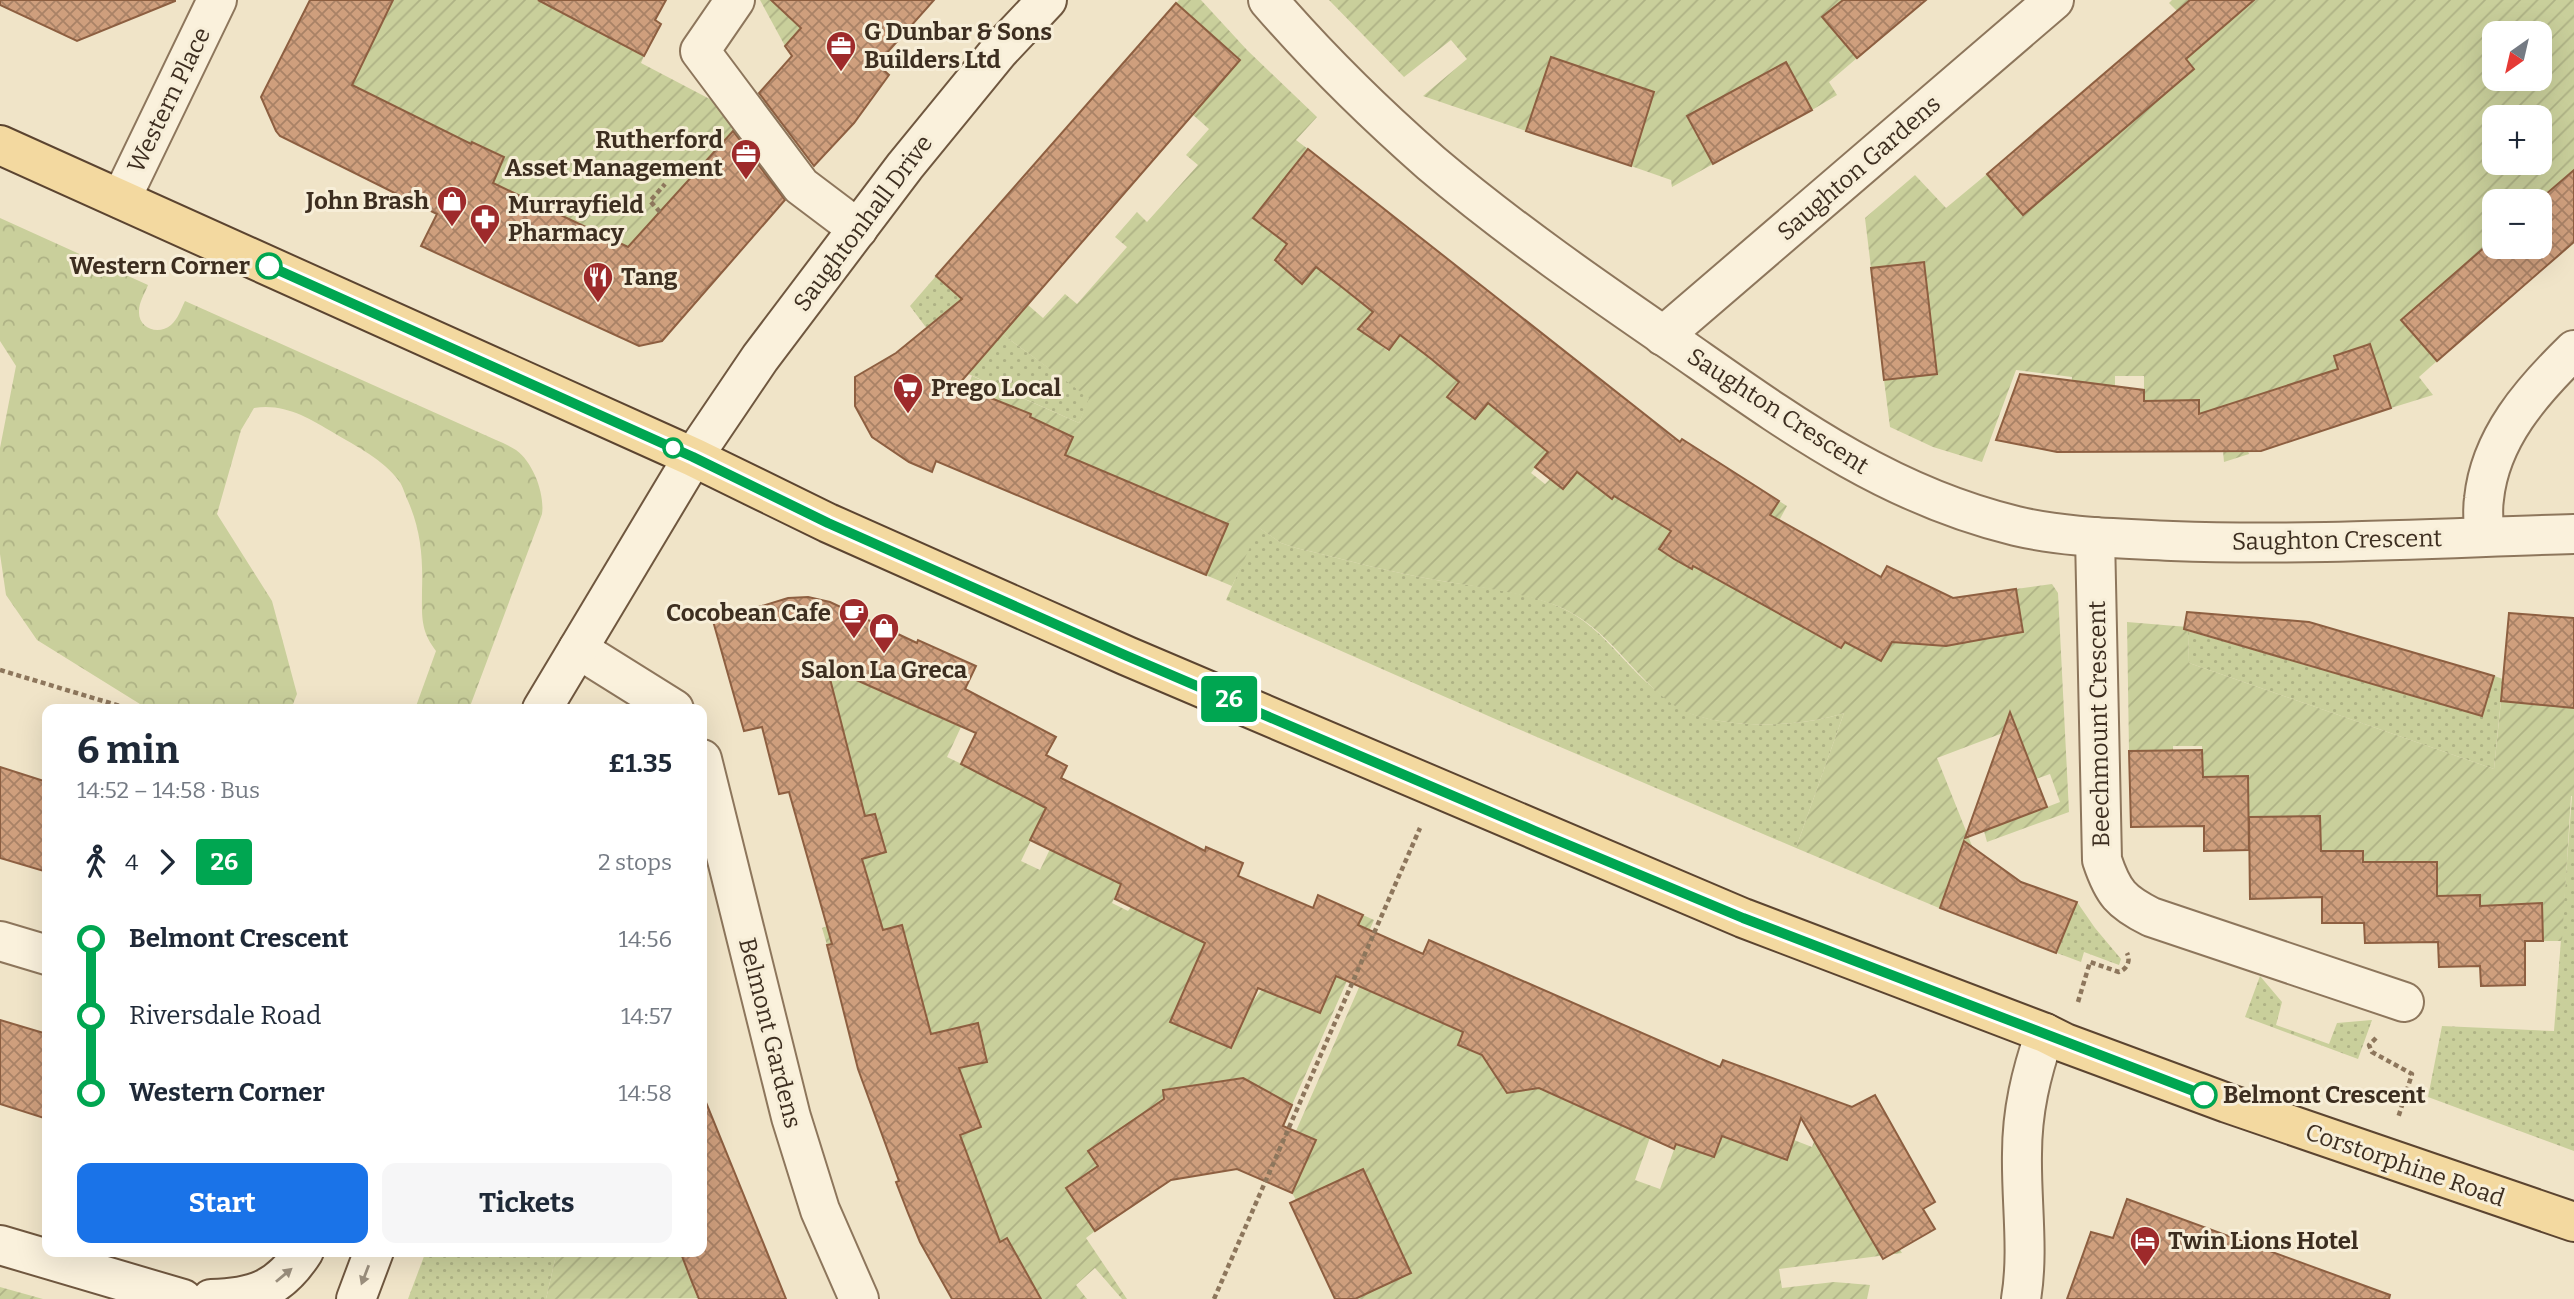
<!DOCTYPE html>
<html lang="en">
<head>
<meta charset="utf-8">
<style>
  :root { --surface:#fff; --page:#f6f6f7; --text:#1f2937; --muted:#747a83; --accent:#1a73e8 }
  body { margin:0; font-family:Bitter,serif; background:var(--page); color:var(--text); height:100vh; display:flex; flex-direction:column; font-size:26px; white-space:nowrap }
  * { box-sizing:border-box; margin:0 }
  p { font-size:23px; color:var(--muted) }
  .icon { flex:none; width:38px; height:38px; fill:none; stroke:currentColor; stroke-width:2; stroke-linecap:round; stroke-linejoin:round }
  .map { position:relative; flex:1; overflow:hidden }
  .sheet { position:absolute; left:42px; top:704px; width:665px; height:553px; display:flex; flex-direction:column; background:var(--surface); border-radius:14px; box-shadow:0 7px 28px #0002 }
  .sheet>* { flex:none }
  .badge { padding:0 14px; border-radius:5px; font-size:24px; line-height:46px }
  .needle { width:46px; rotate:214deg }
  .tools { position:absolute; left:2482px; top:21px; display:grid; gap:14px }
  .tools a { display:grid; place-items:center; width:70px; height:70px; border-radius:14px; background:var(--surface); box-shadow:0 7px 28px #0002; font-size:35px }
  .map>.badge { position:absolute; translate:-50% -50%; box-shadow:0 0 0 4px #fff }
  .legs { display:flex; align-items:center; gap:10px; height:77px; padding:0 35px; font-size:23px }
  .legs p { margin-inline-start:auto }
  .head { display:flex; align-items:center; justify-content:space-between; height:119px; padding:0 35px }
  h1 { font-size:38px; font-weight:700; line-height:52px }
  .button { display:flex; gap:14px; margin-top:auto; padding:14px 35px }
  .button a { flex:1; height:80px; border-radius:14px; background:var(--accent); color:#fff; font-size:28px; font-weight:700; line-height:80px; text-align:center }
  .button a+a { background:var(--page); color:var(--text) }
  ul { padding:0 35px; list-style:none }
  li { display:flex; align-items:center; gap:24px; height:77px; font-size:26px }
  li i { display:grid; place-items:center; width:10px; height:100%; margin:0 9px; background:currentColor }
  li i::after { content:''; width:18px; height:18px; margin:-9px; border:5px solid; border-radius:50%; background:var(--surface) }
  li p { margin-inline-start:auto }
  li:first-child i { background:linear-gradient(#0000 50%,currentColor 0) }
  li:last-child i { background:linear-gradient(currentColor 50%,#0000 0) }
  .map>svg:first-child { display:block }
  .grass { fill:url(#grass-dots) }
  .forest { fill:url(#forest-crowns) }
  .garden { fill:url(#garden-furrows); fill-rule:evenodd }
  .building { fill:url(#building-cross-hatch); stroke:#8d5f41; stroke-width:2 }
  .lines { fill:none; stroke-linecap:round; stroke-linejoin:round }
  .street-casing { stroke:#8d765c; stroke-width:42 }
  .secondary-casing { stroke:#6f573f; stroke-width:42 }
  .primary-casing { stroke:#5b4430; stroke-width:42 }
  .path { stroke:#8d765c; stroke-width:4.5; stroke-dasharray:5 3.5; stroke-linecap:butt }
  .street { stroke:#faf1dc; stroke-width:38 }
  .secondary { stroke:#faf1dc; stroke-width:38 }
  .primary { stroke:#f3d9a0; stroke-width:38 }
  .oneway { fill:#9c907e }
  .line-1-casing { stroke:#fff; stroke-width:16 }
  .line-1 { stroke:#00a651; stroke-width:10 }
  .stop-1-dot { fill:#fff; stroke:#00a651; stroke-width:3.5 }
  .labels { text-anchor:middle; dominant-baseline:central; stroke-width:6; stroke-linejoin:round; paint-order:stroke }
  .poi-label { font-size:24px; font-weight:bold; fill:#3d2e20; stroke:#f7eed8; text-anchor:start }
  .street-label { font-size:24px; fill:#3d2e20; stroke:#f7eed8 }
  .stop-label { font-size:24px; font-weight:bold; fill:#3d2e20; stroke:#f7eed8; text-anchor:end }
</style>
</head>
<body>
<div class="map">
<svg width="2574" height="1299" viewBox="0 0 2574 1299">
  <defs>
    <pattern id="grass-dots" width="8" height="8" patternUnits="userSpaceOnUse" patternTransform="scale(1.75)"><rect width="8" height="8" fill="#c9cf9b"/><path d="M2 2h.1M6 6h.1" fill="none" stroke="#aeb285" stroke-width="1.8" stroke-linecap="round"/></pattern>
    <pattern id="forest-crowns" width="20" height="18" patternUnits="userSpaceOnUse" patternTransform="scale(1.75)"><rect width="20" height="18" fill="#c9cf9b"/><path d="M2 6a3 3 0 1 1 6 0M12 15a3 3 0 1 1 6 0" fill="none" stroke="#aeb285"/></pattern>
    <pattern id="garden-furrows" width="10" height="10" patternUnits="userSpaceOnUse" patternTransform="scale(1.75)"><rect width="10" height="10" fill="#c9cf9b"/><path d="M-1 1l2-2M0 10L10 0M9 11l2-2" fill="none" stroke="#aeb285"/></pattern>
    <pattern id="building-cross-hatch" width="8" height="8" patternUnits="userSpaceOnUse" patternTransform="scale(1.75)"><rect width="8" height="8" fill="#cf9f7d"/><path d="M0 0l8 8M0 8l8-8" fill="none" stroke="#a98266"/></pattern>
  </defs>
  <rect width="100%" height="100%" fill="#f0e4c8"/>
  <g class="grass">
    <path d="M936,276L1002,334L1090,398L1079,423L957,369L910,306Z"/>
    <path d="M1258,527L1281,543L1296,548C1339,558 1381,570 1425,578C1467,586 1515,589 1555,605C1598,622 1619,659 1652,687C1662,696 1679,709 1692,714C1735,729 1801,727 1844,713L1796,848L1502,722L1226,600Z"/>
    <path d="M2188,631L2482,716L2494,676L2503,679L2494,769L2189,663Z"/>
    <path d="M2572,796H2574V1151L2428,1097L2442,1026L2554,1031Z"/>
    <path d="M2077,902L2095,928L2121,959L2119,965L2084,952L2081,962L2057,953Z"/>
    <path d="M2260,976L2282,1002L2276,1025L2329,1044L2337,1023L2372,1020L2358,1059L2245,1017Z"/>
    <path d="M426,1251H557L546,1299H408Z"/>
  </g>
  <path class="forest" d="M0,218L148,285C145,293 139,302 139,311C138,328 158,336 171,325C178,319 181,309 185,301L496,440C503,443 510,446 516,450C533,462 545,494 542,514L469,709H415L436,651C420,630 422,616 422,590C423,558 421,531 408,501C405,495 403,486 399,481C384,460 356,446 334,433C309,418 284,403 254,408L241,430L217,514L272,601L297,694L291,709H148L37,640L6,595L0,554V448L16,366L0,341Z"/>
  <g class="garden">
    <path d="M393,0H581L591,28L644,56L641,63L725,107L790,194L725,140L628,247L493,184L504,157L472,142L470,144L352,85Z"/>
    <path d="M760,0H788L801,28L785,46Z"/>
    <path d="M1179,0H1201L1247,50L1317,117L1296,140L1308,149L1253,217L1287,244L1274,261L1293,276L1316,267L1373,312L1359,329L1388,351L1400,335L1459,382L1447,398L1475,419L1488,403L1548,452L1531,473L1545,484L1550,479L1563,489L1577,472L1611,499L1614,496L1671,531L1660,549L1691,569L1703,551L1734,571L1779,501L1787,506L1740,592L1841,648L1845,642L1881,661L1892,642L1946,646L2023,632L2016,589L2052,584L2058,593L2069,812L1987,842L1984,831L2060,802L2050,774L2036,779L2016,728L1937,758L1980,866L1958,858L1939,908L1796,848L1844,713C1800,727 1735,729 1691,714C1677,709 1662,697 1652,687C1621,657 1597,621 1555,605C1515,590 1467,586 1425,578C1381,570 1339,558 1296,548L1281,543L1259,528L1232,586L1111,536L1133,485L1052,510L1022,435L1031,414L959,408L972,376L1079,423L1089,398L1002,334L1028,305L1043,318L1065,294L1077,304L1127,247L1115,237L1137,212L1147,222L1198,165L1186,155L1209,129L1192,114L1176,3Z"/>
    <path d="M1329,0H1843L1822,17L1857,58L1829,82L1837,95L1812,110L1786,62L1687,116L1713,164L1672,187L1671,180L1631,166L1653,93L1551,57L1526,131L1423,96L1467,59L1451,40L1404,77Z"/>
    <path d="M2172,0H2574V174L2571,172L2538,201H2494V239L2402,320L2437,361L2419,377L2433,395L2391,408L2374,357L2352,364L2347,352L2334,356L2338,369L2232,403L2249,454L2224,462L2223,451H2199V400L2144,401V376H2115V401L2068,449L2072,377L2016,370L1982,462L1933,447L1890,427L1884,380L1937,373L1924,263L1871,268L1865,218L1915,175L1946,208L1987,174L2023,215L2194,69L2159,27L2177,11L2169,3ZM2494,33H2539V79H2494ZM2494,117H2539V163H2494Z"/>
    <path d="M2127,622L2188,627L2189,663L2494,769L2503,682L2509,702L2574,708V796H2571L2562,941H2543L2542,903L2524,904V917L2480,918L2479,895L2437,896V862H2409L2363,868L2362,851H2321L2319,816L2248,817L2203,777L2202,746H2173V750L2129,751Z"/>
    <path d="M826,667L961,727L947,757L1048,805L1021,861L1040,870L1050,849L1121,884L1112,903L1128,911L1131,907L1211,928L1171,1022L1231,1048L1250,1005L1285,959L1280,997L1320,1013L1363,915L1374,920L1292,1105L1243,1078L1163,1090L1176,1179L1166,1181L1120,1129L1088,1151L1098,1166L1066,1188L1095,1231L1086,1238L1127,1299H1122L1095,1268L1076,1285L1087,1299H1041L1007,1238L939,1276L928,1256L983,1211L986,1205L976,1177L933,1146L980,1127L913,1078L987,1062L979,1023L931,1034L902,926L827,945L822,928L827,926L862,859L886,852L875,814L851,820Z"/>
    <path d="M1382,935L1395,941L1372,992L1444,1024L1467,1023L1458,1045L1475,1052L1478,1046L1504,1089L1514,1092L1525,1090L1534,1070L1538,1088L1605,1118L1658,1115L1635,1180L1660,1189L1688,1110L1714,1157L1722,1136L1787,1159L1794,1140L1812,1147L1815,1139L1888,1229L1902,1253L1779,1269L1782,1288L1834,1282L1870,1285L1867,1299H1355L1411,1273L1363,1170L1296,1200L1292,1193L1315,1140L1296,1131Z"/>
    <path d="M557,1251H680L699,1298L546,1299Z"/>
    <path d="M0,1287L43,1299H0Z"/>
  </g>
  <g class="building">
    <path d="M0,0H175V1L77,41L0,5Z"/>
    <path d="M310,0H393L352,85L471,144L472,142L504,157L493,183L628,247L733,131L785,200L662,341L639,346L421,246L437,214L280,136L276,131L261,97Z"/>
    <path d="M538,0H666L655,20L661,24L644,56Z"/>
    <path d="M771,0H934L877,64L889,75L854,123L814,166L759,93L792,56L785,46L801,28Z"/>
    <path d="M1843,0H1926L1857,58L1822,17Z"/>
    <path d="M2190,0H2254L2186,59L2194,69L2023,215L1987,174Z"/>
    <path d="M1176,3L1240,60L958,385L1031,414L1030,417L1073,437L1065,455L1228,524L1206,575L936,461L932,472L909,462L872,437L855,406V377L896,353L962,299L936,276Z"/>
    <path d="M1551,57L1654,92L1631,166L1526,131Z"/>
    <path d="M1786,62L1812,110L1713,164L1687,116Z"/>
    <path d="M1308,149L1680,442L1682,439L1779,501L1770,515L1881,577L1887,566L1953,598L2016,589L2023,632L1946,646L1892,642L1881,661L1845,642L1841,648L1693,566L1692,569L1674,559L1659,549L1671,531L1614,496L1612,499L1577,472L1563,489L1535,467L1548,452L1488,403L1475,419L1447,397L1459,382L1430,358L1400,335L1389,350L1358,329L1373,312L1343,288L1316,267L1302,284L1275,260L1287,244L1253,218Z"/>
    <path d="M2574,170V242L2437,361L2401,320L2494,239V247H2539L2538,201Z"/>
    <path d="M1924,262L1937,374L1884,380L1871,268Z"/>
    <path d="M2370,344L2391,408L2261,451L2057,452L1996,440L2020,374L2144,390V401L2199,400V414L2338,369L2334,356Z"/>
    <path d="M808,597L830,602L917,643L918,640L976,666L965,689L1056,737L1046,755L1067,766L1061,778L1205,851L1206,847L1243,863L1238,876L1313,908L1318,895L1363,915L1358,925L1423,954L1429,940L1720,1067L1723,1060L1852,1107L1875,1095L1935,1202L1923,1209L1935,1229L1883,1259L1801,1118L1787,1160L1722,1136L1714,1157L1676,1144L1674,1149L1539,1088L1507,1093L1482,1055L1458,1045L1463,1032L1336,976L1320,1013L1258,988L1231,1048L1170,1022L1205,943L1115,899L1121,884L1030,840L1046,808L961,764L976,733L827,667L865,816L875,814L886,852L862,859L883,930L902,925L931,1034L978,1023L987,1062L959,1068L981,1127L960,1135L1000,1242L1007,1238L1041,1299H952L920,1242L908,1213L896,1182L899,1181L858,1069L827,945L832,944L789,792L779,794L762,727L744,731L713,621L788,598Z"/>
    <path d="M2187,612L2309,622L2494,676L2482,716L2184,629Z"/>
    <path d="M2509,613L2574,618V708L2501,701Z"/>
    <path d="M2010,712L2047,807L1965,838Z"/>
    <path d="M2202,750L2203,777L2248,776L2249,850L2204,851V826L2131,827L2129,751Z"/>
    <path d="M0,767L47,782V872L0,858Z"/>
    <path d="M2320,816L2321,851H2363V862H2437V896L2480,895V906L2542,903L2543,941H2525V985L2481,986L2480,966L2439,967L2438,942L2365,943L2364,923H2322V897L2250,899L2249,817Z"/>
    <path d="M1964,841L2021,882L2077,902L2056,953L1940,908Z"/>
    <path d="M0,1020L47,1034V1119L0,1104Z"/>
    <path d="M1243,1078L1292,1105L1283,1126L1316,1140L1292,1193L1237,1169L1171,1180L1095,1231L1066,1188L1098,1166L1088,1151L1164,1099L1163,1090Z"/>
    <path d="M702,1095H703L786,1299H699L692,1282L680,1251H702Z"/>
    <path d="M1363,1169L1411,1273L1355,1299H1335L1290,1203Z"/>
    <path d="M2127,1199L2390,1295L2389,1299H2067L2091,1232L2113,1238Z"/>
  </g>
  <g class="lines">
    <g class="street-casing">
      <g id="street">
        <path d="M735,0L700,51L801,186L858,229"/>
        <path d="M1268,0C1318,58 1373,112 1431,163C1510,230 1597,290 1683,349C1789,423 1887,495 2016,526C2067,538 2120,538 2172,541C2306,546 2440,538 2574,534"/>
        <path d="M121,199L217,0"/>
        <path d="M1663,336L2054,0"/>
        <path d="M2484,536C2484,524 2482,511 2484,499C2490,438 2532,391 2574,350"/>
        <path d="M2095,537L2102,860C2113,893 2121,902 2151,917L2404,1002"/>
        <path d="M578,649L674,709"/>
        <path d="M702,759L791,1117L820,1210L859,1299"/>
        <path d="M0,941L47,955"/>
        <path d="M2021,1299C2029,1252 2021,1201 2022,1154C2022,1111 2031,1074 2045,1033"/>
      </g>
    </g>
    <g class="secondary-casing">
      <g id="secondary">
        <path d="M542,709L693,457L760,358L905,166L999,51L1047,0"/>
        <path d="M0,1245L183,1299"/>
        <path d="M211,1299C254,1298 280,1289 304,1251"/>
        <path d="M356,1299L374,1251"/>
      </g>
    </g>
    <g class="primary-casing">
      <path id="primary" d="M0,145L693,457L828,523L1127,656L1743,918L2045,1033L2065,1043L2227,1103L2574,1222"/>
    </g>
    <g class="path">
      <path d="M660,212L650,201L665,184"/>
      <path d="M0,670L130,709"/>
      <path d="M2078,1002L2090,962L2119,972C2127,969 2131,961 2127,953"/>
      <path d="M2376,1038L2369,1045L2372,1052L2412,1074L2398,1118"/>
      <path d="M1214,1299L1420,828"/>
    </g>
    <use href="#street" class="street"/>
    <use href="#secondary" class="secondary"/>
    <use href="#primary" class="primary"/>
  </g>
  <defs><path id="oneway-solid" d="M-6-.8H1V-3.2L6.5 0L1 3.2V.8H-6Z" transform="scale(1.75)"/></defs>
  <g class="oneway">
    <use href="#oneway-solid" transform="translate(284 1275) rotate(-40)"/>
    <use href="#oneway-solid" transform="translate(365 1275) rotate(111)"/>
  </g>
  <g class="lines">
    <g class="line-1-casing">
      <path id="line-1" d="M269,266L693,457L828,523L1127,656L1535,831L1743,918L2204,1095"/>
    </g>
    <use href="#line-1" class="line-1"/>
  </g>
  <defs>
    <g id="office-pin" transform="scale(1.575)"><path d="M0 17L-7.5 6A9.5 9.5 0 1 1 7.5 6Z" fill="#9e2a2b" stroke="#f7eed8"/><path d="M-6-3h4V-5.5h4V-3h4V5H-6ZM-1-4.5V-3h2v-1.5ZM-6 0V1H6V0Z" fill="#fff"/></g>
    <g id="shop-pin" transform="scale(1.575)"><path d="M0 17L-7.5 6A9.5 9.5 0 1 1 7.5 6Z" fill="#9e2a2b" stroke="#f7eed8"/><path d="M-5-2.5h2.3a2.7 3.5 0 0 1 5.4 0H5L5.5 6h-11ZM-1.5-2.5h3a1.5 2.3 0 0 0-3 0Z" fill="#fff"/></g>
    <g id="pharmacy-pin" transform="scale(1.575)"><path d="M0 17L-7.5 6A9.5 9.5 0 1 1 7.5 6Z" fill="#9e2a2b" stroke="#f7eed8"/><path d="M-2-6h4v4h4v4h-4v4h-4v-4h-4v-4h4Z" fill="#fff"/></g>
    <g id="restaurant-pin" transform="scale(1.575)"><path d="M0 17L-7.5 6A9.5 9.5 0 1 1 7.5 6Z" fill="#9e2a2b" stroke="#f7eed8"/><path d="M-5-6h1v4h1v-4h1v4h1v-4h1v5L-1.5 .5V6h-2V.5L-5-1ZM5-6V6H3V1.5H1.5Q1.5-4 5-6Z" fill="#fff"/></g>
    <g id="supermarket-pin" transform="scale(1.575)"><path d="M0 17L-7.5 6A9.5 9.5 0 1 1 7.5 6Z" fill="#9e2a2b" stroke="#f7eed8"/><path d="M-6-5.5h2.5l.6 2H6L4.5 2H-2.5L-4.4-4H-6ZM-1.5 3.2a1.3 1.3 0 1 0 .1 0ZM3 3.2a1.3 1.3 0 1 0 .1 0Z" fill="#fff"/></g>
    <g id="cafe-pin" transform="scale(1.575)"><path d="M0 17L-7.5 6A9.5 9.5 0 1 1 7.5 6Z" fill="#9e2a2b" stroke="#f7eed8"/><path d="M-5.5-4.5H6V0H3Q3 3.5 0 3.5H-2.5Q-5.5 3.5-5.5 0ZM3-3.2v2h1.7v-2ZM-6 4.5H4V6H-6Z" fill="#fff"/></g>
    <g id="hotel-pin" transform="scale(1.575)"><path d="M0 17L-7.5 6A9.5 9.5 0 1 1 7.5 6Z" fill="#9e2a2b" stroke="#f7eed8"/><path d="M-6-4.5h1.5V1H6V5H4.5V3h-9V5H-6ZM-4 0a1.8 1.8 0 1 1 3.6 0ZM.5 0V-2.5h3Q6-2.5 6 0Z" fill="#fff"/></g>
  </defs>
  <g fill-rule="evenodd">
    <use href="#office-pin" x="841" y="46"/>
    <use href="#office-pin" x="746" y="154"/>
    <use href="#shop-pin" x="452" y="201"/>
    <use href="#pharmacy-pin" x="485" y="219"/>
    <use href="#restaurant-pin" x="598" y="277"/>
    <use href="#supermarket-pin" x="908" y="388"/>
    <use href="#cafe-pin" x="854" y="613"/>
    <use href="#shop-pin" x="884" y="628"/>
    <use href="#hotel-pin" x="2145" y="1241"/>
  </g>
  <g class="stop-1-dot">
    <circle cx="269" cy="266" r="12"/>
    <circle cx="673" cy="448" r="9"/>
    <circle cx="2204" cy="1095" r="12"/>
  </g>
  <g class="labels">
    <g class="poi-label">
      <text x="864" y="32">G Dunbar &amp; Sons<tspan x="864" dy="28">Builders Ltd</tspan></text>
      <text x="723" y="140" text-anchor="end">Rutherford<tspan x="723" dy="28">Asset Management</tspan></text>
      <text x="429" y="201" text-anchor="end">John Brash</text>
      <text x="508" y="205">Murrayfield<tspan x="508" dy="28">Pharmacy</tspan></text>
      <text x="621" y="277">Tang</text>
      <text x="931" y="388">Prego Local</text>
      <text x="831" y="613" text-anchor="end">Cocobean Cafe</text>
      <text x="884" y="670" text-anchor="middle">Salon La Greca</text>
      <text x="2168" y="1241">Twin Lions Hotel</text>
    </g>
    <g class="street-label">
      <text transform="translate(169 100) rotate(-64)">Western Place</text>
      <text transform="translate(1859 168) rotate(-41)">Saughton Gardens</text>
      <text transform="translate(863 223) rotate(-53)">Saughtonhall Drive</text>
      <text transform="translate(1778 411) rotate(33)">Saughton Crescent</text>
      <text transform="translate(2337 540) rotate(-1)">Saughton Crescent</text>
      <text transform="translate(2099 724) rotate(-91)">Beechmount Crescent</text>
      <text transform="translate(770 1033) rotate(76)">Belmont Gardens</text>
      <text transform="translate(2405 1165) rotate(19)">Corstorphine Road</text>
    </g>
    <g class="stop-label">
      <text x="250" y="266">Western Corner</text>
      <text x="2223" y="1095" text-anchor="start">Belmont Crescent</text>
    </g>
  </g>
</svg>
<div class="tools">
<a><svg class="needle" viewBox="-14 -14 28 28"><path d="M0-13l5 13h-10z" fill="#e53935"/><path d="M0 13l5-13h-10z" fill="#747a83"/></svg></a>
<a>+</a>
<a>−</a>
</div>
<b class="badge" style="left:1229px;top:699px;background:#00a651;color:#fff">26</b>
<section class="sheet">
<div class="head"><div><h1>6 min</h1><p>14:52 – 14:58 · Bus</p></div><b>£1.35</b></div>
<div class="legs"><svg class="icon" aria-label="walk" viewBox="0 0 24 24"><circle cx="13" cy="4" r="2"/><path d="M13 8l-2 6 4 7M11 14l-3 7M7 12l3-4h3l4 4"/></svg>4<svg class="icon" aria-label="forward" viewBox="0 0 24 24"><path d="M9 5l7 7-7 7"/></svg><b class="badge" style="background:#00a651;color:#fff">26</b><p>2 stops</p></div>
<ul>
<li><i style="color:#00a651"></i><b>Belmont Crescent</b><p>14:56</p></li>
<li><i style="color:#00a651"></i><span>Riversdale Road</span><p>14:57</p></li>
<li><i style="color:#00a651"></i><b>Western Corner</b><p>14:58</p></li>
</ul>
<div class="button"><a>Start</a><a>Tickets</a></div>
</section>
</div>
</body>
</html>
